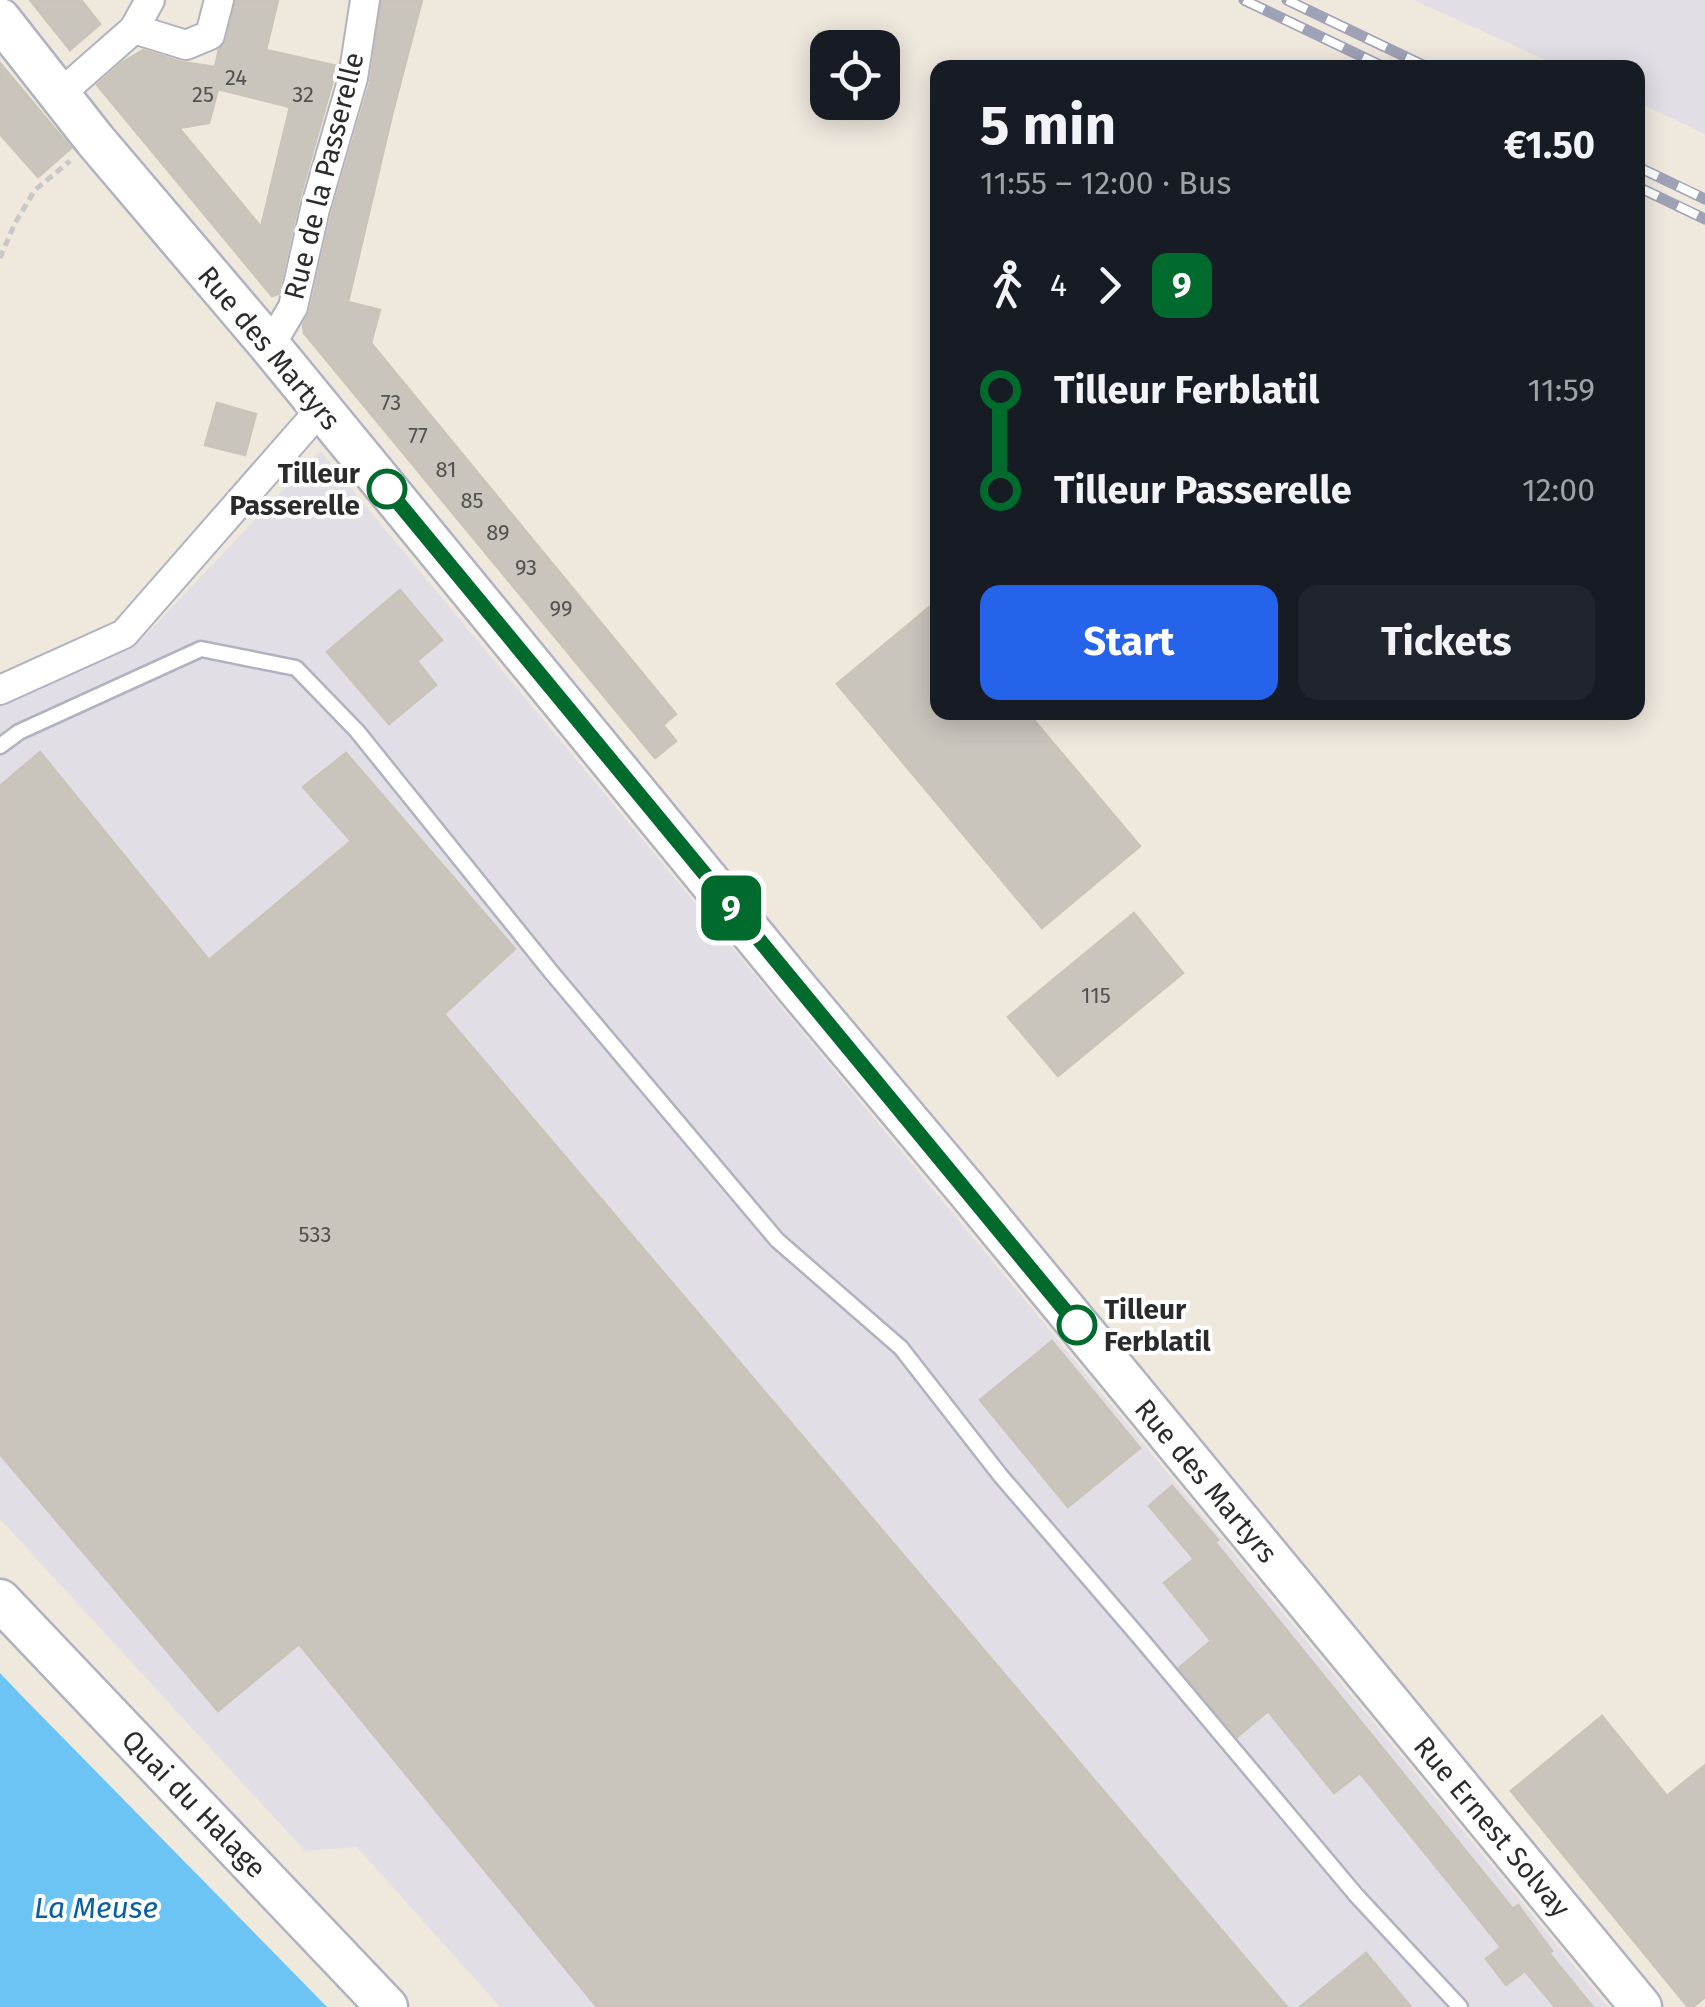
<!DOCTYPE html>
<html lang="en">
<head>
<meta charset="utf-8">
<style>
  :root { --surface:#171b24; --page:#20242c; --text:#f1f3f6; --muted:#9ea1a6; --accent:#2563eb }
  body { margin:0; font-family:"Fira Sans",sans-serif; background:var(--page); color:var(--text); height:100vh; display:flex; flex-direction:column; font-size:38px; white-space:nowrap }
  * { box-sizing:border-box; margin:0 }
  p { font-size:32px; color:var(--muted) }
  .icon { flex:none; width:55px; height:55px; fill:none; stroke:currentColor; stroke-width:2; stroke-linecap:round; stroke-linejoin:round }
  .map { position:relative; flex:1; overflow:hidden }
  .details { position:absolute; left:930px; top:60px; width:715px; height:660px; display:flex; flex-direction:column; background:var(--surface); border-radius:20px; box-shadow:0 5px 25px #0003 }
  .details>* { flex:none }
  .badge { padding:0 20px; border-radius:15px; font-size:35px; line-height:65px }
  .buttons { position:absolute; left:810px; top:30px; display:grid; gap:20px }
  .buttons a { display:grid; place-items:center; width:90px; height:90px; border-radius:20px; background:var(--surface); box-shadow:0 5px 25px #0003; font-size:50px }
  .map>.badge { position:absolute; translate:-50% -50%; box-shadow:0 0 0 5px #fff }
  .legs { display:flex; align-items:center; gap:15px; height:110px; padding:0 50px; font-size:32px }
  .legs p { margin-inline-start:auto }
  .head { display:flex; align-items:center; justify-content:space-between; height:170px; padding:0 50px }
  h1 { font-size:55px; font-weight:700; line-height:75px }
  .primary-button { display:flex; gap:20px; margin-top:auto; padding:20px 50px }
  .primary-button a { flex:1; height:115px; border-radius:20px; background:var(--accent); color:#fff; font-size:40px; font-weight:700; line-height:115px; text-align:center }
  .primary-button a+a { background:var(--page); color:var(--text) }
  ul { padding:0 50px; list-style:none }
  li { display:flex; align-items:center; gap:35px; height:100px; font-size:38px }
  li i { display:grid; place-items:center; width:15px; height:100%; margin:0 12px; background:currentColor }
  li i::after { content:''; width:25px; height:25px; margin:-12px; border:8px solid; border-radius:50%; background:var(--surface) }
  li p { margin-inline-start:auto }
  li:first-child i { background:linear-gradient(#0000 50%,currentColor 0) }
  li:last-child i { background:linear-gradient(currentColor 50%,#0000 0) }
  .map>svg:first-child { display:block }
  .industrial { fill:#e1dee6 }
  .water { fill:#6cc4f4 }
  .building { fill:#c9c5bd; stroke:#c9c4b7; stroke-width:2.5; fill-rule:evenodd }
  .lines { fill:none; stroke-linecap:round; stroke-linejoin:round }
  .lane-casing { stroke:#b1b2c0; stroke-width:19 }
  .street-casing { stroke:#b1b2c0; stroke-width:32 }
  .secondary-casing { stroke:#b1b2c0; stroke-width:45 }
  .path { stroke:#c8c8c8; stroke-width:5; stroke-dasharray:8 5; stroke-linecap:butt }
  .lane { stroke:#fff; stroke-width:14 }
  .street { stroke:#fff; stroke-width:28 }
  .secondary { stroke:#fff; stroke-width:40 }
  .rail-casing { stroke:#9fa1b7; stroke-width:11 }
  .rail { stroke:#fff; stroke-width:8; stroke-dasharray:22; stroke-linecap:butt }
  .line-1-casing { stroke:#fff; stroke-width:22 }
  .line-1 { stroke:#006b2d; stroke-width:15 }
  .stop-1-dot { fill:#fff; stroke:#006b2d; stroke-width:5 }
  .labels { text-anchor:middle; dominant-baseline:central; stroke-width:8; stroke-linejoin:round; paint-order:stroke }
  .number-label { font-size:22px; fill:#525250 }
  .street-label { font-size:28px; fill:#2b2b2b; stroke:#fff }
  .stop-label { font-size:28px; font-weight:bold; fill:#2b2b2b; stroke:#fff; text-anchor:end }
  .water-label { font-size:30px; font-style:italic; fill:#0860a3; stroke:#fff }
</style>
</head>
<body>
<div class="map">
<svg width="1705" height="2007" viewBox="0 0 1705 2007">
  <rect width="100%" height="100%" fill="#eee8dd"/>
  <g class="industrial">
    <path d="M1414,0H1705V134L1638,102V68L1561,67Z"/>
    <path d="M320,451L1052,1333L1608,2007H500L357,1847L305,1851L0,1519V704L142,639Z"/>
  </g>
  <path class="water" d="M0,1673L18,1692L327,2007H0Z"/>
  <g class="building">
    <path d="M30,0H81L100,24L70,50Z"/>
    <path d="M236,0H278L266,50L337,66L298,204L278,294L272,296L97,85L123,62L143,50L181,62L215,67L219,49L227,39ZM218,89L290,107L261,227L179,128L209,123Z"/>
    <path d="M382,0H422L392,115L348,302L380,310L371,343L676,714L663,725L676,741L655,758L304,333L303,325L310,311L332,213L370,83Z"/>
    <path d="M0,63L71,148L38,177L0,134Z"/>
    <path d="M217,403L256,414L245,455L205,445Z"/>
    <path d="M400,590L442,640L417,661L436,685L389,724L327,652Z"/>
    <path d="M938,600V712H1027L1140,846L1042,928L837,684Z"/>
    <path d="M40,752L209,960L351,841L303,787L346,753L515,949L444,1014L1287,2007H597L299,1644L218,1711L0,1454V786Z"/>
    <path d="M1134,913L1183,973L1058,1076L1008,1017Z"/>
    <path d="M1052,1341L1140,1448L1068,1507L980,1400Z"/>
    <path d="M1172,1486L1218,1540L1215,1542L1513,1909L1518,1905L1552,1951L1549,1953L1593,2007H1555L1525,1971L1506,1985L1486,1959L1501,1947L1360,1773L1334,1793L1268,1711L1237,1737L1179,1668L1211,1641L1164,1583L1194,1559L1149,1506Z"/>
    <path d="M1602,1716L1667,1796L1705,1765V1997L1693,2007H1688L1511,1791Z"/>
    <path d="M1366,1953L1411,2007H1300Z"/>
  </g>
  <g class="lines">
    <g class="lane-casing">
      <path id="lane" d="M0,746L19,732L201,649L296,668L357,731L552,973L777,1240L901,1348L1000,1475L1141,1639L1356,1895L1460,2007"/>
    </g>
    <g class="street-casing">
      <g id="street">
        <path d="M134,29L186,45L210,35L219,0"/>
        <path d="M60,94L134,29L150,0"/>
        <path d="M270,346L293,307L315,209L353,78L365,0"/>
        <path d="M0,690L124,634L320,410"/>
      </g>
    </g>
    <g class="secondary-casing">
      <g id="secondary">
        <path d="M0,19L95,140L270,346L796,987L966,1189L1641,2007"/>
        <path d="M0,1600L387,2007"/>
      </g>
    </g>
    <path class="path" d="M0,258L15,223L35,190L70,161"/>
    <use href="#lane" class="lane"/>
    <use href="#street" class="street"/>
    <use href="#secondary" class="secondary"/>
    <g class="rail-casing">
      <g id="rail">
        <path d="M1244,0L1386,68"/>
        <path d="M1287,0L1429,68"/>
        <path d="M1638,167L1705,199"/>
        <path d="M1638,187L1705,219"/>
      </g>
    </g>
    <use href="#rail" class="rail"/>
  </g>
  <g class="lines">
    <g class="line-1-casing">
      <path id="line-1" d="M387,489L1077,1325"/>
    </g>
    <use href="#line-1" class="line-1"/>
  </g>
  <g class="stop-1-dot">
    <circle cx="387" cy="489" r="18"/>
    <circle cx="1077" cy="1325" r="18"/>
  </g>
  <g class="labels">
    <g class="number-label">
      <text x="236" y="77">24</text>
      <text x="203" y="94">25</text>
      <text x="303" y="94">32</text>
      <text x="391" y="402">73</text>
      <text x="418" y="435">77</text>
      <text x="446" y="469">81</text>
      <text x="472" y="500">85</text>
      <text x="498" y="532">89</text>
      <text x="526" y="567">93</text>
      <text x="561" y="608">99</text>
      <text x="1096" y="995">115</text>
      <text x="315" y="1234">533</text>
    </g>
    <g class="street-label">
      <text transform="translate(324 176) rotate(-76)">Rue de la Passerelle</text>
      <text transform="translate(269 348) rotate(50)">Rue des Martyrs</text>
      <text transform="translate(1206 1481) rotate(50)">Rue des Martyrs</text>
      <text transform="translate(194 1804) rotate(46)">Quai du Halage</text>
      <text transform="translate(1492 1827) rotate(50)">Rue Ernest Solvay</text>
    </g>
    <g class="stop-label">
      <text x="360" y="473">Tilleur<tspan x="360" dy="32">Passerelle</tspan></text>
      <text x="1104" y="1309" text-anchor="start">Tilleur<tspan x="1104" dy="32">Ferblatil</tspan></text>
    </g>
    <g class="water-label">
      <text x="96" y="1908">La Meuse</text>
    </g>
  </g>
</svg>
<div class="buttons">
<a><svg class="icon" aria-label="locate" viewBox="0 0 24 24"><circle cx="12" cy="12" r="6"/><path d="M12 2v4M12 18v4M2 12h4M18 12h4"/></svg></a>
</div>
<b class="badge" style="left:731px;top:908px;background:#006b2d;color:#fff">9</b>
<section class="details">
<div class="head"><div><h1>5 min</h1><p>11:55 – 12:00 · Bus</p></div><b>€1.50</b></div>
<div class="legs"><svg class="icon" aria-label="walk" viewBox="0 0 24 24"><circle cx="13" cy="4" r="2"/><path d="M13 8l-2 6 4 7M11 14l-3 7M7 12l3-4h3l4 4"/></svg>4<svg class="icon" aria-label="forward" viewBox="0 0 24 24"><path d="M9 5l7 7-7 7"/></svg><b class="badge" style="background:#006b2d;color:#fff">9</b></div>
<ul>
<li><i style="color:#006b2d"></i><b>Tilleur Ferblatil</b><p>11:59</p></li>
<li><i style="color:#006b2d"></i><b>Tilleur Passerelle</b><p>12:00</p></li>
</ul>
<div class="primary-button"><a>Start</a><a>Tickets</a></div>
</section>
</div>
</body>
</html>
